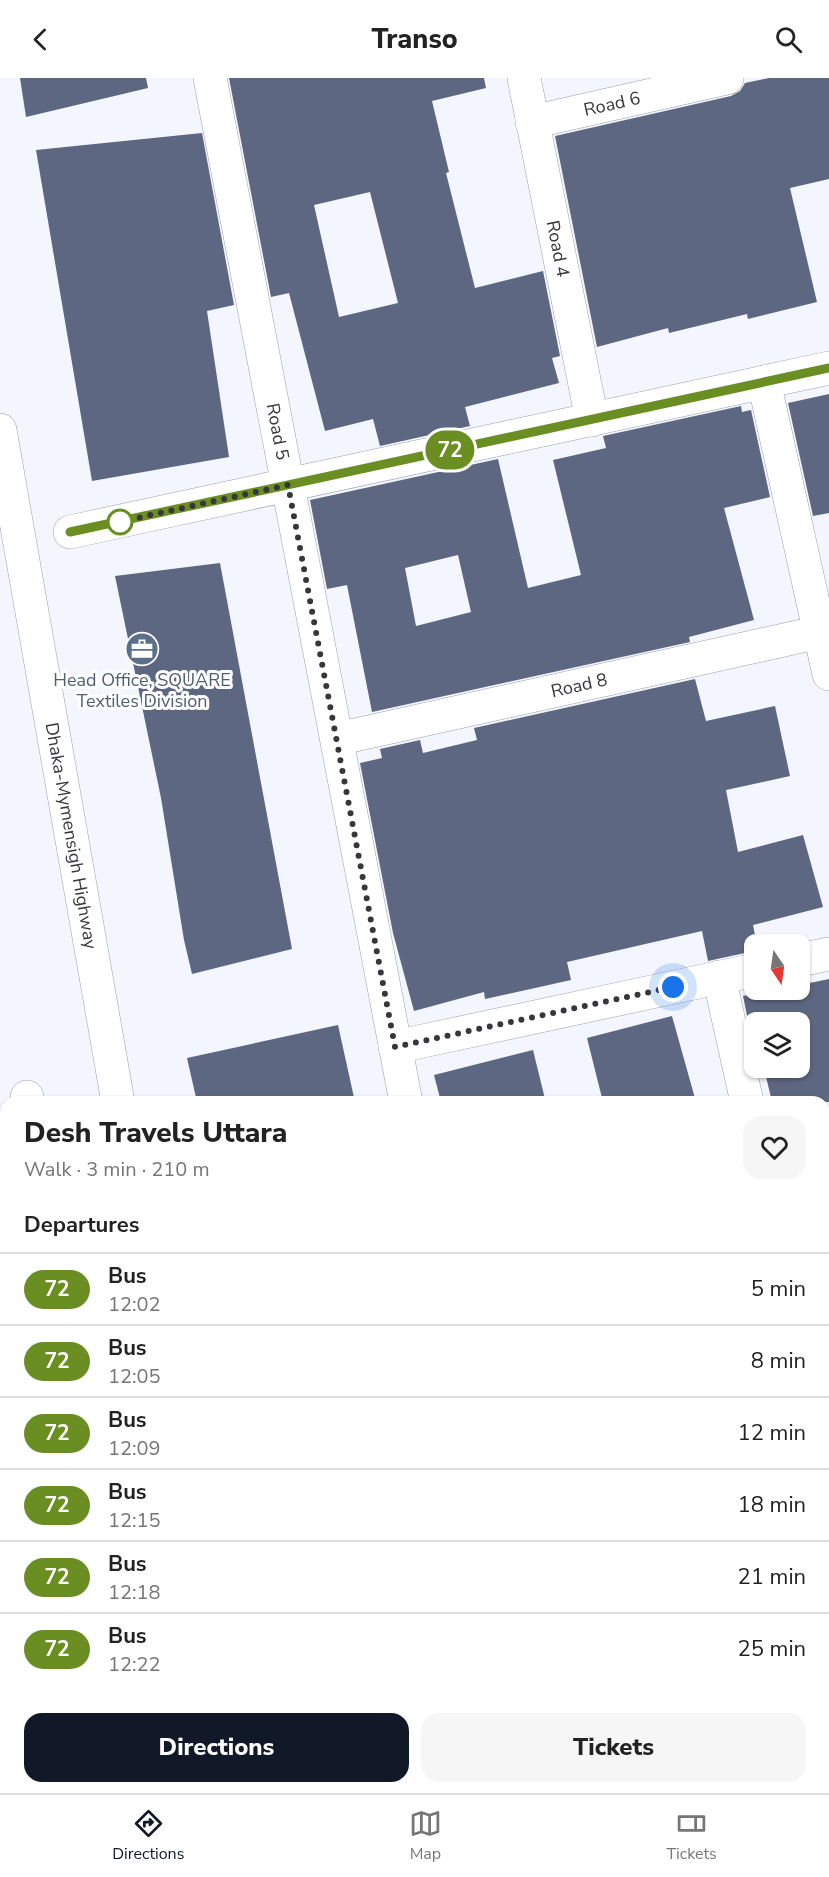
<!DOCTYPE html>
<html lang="en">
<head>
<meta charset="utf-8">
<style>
  :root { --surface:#fff; --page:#f6f6f6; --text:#222; --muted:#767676; --line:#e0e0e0; --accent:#111827 }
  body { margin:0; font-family:"Nunito Sans",sans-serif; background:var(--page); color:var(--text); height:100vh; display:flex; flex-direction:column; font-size:22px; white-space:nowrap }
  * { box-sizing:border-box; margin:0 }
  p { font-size:20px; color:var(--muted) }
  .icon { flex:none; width:33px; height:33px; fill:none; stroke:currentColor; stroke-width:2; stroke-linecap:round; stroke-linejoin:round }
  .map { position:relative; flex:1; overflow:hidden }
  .drawer { position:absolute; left:0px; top:1018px; width:830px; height:698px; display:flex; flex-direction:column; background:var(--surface); border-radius:18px 18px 0 0; box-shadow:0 2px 4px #0004 }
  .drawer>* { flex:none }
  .badge { padding:0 12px; border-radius:20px; font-size:21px; line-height:39px }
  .needle { width:39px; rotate:167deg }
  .buttons { position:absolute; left:744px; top:856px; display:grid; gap:12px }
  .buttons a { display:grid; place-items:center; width:66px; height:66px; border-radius:12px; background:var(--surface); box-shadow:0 2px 4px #0004; font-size:30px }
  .you { position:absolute; width:30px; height:30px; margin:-15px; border:4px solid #fff; border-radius:50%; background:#1a73e8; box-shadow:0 0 0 9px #1a73e833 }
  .map>.badge { position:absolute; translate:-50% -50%; box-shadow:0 0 0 3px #fff }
  h2 { padding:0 24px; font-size:22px; line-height:54px }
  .round { display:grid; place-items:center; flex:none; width:63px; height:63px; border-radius:18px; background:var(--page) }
  .summary { display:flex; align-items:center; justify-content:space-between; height:102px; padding:0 24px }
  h1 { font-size:28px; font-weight:800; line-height:45px }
  .button { display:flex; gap:12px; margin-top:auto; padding:12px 24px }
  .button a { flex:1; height:69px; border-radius:18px; background:var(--accent); color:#fff; font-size:24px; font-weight:800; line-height:69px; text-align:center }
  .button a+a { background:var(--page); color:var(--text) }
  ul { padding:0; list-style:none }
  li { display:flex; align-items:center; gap:18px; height:72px; padding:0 24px; border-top:2px solid var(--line) }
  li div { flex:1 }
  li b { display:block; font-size:22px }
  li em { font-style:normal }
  li .badge { min-width:66px; font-weight:700; text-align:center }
  header { display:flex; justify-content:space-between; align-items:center; height:78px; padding:0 24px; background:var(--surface); font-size:27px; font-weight:800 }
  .tab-bar { display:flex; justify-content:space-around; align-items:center; height:84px; border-top:2px solid var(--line); background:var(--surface); font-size:16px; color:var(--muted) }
  .tab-bar a { display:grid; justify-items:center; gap:3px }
  .tab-bar .selected { color:var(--accent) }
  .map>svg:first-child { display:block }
  .building { fill:#5e6781; fill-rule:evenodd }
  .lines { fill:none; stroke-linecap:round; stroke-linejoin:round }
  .minor-casing { stroke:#9b9fa8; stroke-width:34 }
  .trunk-casing { stroke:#9b9fa8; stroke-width:34 }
  .motorway-casing { stroke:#9b9fa8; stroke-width:34 }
  .minor { stroke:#fff; stroke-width:33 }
  .trunk { stroke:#fff; stroke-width:33 }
  .motorway { stroke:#fff; stroke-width:33 }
  .line-casing { stroke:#fff; stroke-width:14 }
  .line { stroke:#6b8e23; stroke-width:9 }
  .walk { stroke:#36373b; stroke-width:6; stroke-dasharray:0 10.8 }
  .stop-dot { fill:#fff; stroke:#6b8e23; stroke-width:3 }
  .labels { text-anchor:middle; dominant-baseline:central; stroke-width:6; stroke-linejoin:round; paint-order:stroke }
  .street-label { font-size:18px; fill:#36373b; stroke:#fff }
  .service-label { font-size:18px; fill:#4e5e75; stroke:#fff }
</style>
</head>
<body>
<header><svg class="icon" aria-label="back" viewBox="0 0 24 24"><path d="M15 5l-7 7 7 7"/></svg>Transo<svg class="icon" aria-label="search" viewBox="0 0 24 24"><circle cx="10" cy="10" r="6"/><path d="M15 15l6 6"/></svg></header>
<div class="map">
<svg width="829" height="1715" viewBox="0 0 829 1715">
  <rect width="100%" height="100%" fill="#f3f6fe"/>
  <g class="building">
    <path d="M20,0H146L148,10L26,39Z"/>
    <path d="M229,0H484L486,10L432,23L449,94L446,95L475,210L543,193L560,278L552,280L559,305L465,329L470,348L380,368L373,341L325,353L289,215L271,219ZM370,114L398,225L339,239L314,127Z"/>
    <path d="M769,0H829V101L790,110L817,224L748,241L747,236L669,255L668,250L597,269L555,58L731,18L740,13L745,5Z"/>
    <path d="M202,55L234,227L207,233L229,379L92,403L36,72Z"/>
    <path d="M829,316V435L813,438L788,325Z"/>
    <path d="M741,328L742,334L751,332L770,419L724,430L754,542L689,559L690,564L372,634L347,507L327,511L310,422L498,381L528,510L581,497L553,382L606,370L603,358ZM458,477L471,534L416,548L405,490Z"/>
    <path d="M220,485L292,871L192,896L184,862L161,720L115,498Z"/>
    <path d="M695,601L706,643L775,628L790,698L726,712L738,774L803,757L823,829L753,847L757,867H754V873L708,883L702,853L567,884L571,902L485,921L484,914L414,933L393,855L360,685L382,680L380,671L420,662L423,675L477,662L474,650Z"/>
    <path d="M829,901V1024H772L764,990H800V945H754V972L743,918L774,912H800V907Z"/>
    <path d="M672,938L696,1024H603L587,960Z"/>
    <path d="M338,947L355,1024H197L187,980Z"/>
    <path d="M533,972L545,1021L531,1024H441L434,997Z"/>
  </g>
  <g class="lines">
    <g class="minor-casing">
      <g id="minor">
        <path id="s1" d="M210,0L406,1024"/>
        <path id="s2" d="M524,0L592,342"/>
        <path id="s3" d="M532,44L727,0"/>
        <path d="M764,304L829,596"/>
        <path d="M70,454L829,290"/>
        <path id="s4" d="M337,661L820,554"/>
        <path d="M800,882L829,876"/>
        <path d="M719,899L747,1024"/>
        <path d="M395,969L754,892"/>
        <path d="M0,1245L6,1243"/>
        <path d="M0,1285H6"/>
        <path d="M824,1345L829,1344"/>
        <path d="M0,1633L6,1631"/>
        <path d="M824,1689L829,1688"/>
        <path d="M462,1710L463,1715"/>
        <path d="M708,1715L731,1710"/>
      </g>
    </g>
    <g class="trunk-casing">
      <g id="trunk">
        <path id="s5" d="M0,352L118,1024"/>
        <path d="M0,1155L6,1198"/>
        <path d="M91,1710L93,1715"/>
        <path d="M240,1710L241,1715"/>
      </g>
    </g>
    <g class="motorway-casing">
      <g id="motorway">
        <path d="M27,1019V1024"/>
        <path d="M0,1064L6,1080"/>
        <path d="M158,1710L159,1715"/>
      </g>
    </g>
    <use href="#minor" class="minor"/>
    <use href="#trunk" class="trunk"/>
    <use href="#motorway" class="motorway"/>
  </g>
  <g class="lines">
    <g class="line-casing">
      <path id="line" d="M70,454L829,290"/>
    </g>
    <use href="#line" class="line"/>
    <path class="walk" d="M120,444L114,445L288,407L395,969L673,909"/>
  </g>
  <defs>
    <g id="office-disc" transform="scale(1.725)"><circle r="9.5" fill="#5c6f8a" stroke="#fff"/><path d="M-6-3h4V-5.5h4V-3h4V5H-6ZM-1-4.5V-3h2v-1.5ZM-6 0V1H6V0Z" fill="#fff"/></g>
  </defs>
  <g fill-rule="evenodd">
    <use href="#office-disc" x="142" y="571"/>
  </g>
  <circle class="stop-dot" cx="120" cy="444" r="12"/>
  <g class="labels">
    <g class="street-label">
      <text stroke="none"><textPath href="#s3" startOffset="82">Road 6</textPath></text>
      <text stroke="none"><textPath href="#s2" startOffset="174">Road 4</textPath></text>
      <text stroke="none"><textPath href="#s1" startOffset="360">Road 5</textPath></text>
      <text stroke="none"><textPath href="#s4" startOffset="248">Road 8</textPath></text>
      <text stroke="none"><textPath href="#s5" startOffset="412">Dhaka-Mymensigh Highway</textPath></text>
    </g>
    <g class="service-label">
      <text x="142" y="602">Head Office, SQUARE<tspan x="142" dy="21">Textiles Division</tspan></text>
    </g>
  </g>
</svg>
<div class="buttons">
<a><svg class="needle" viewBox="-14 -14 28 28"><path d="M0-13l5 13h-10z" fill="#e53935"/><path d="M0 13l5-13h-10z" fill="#767676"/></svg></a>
<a><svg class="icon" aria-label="layers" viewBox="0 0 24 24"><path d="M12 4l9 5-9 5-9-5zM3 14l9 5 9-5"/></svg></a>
</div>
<div class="you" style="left:673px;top:909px"></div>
<b class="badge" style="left:450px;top:372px;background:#6b8e23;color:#fff">72</b>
<section class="drawer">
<div class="summary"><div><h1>Desh Travels Uttara</h1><p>Walk · 3 min · 210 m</p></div><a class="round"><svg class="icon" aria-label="heart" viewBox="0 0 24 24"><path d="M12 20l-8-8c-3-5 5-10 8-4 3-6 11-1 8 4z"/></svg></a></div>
<h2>Departures</h2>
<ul>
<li><span class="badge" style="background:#6b8e23;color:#fff">72</span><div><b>Bus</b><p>12:02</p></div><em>5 min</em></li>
<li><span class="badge" style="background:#6b8e23;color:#fff">72</span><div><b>Bus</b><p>12:05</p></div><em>8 min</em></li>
<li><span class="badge" style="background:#6b8e23;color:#fff">72</span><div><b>Bus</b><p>12:09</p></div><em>12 min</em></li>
<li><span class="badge" style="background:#6b8e23;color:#fff">72</span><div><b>Bus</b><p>12:15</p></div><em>18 min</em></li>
<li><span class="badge" style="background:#6b8e23;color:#fff">72</span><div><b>Bus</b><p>12:18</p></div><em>21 min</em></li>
<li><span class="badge" style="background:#6b8e23;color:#fff">72</span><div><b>Bus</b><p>12:22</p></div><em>25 min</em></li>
</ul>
<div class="button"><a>Directions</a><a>Tickets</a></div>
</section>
</div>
<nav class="tab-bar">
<a class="selected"><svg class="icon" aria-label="directions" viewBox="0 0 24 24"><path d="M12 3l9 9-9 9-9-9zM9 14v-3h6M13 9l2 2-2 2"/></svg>Directions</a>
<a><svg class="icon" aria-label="map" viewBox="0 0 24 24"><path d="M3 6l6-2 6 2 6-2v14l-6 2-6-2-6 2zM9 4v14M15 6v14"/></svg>Map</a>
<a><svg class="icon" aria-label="tickets" viewBox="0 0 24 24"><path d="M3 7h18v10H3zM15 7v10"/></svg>Tickets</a>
</nav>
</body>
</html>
